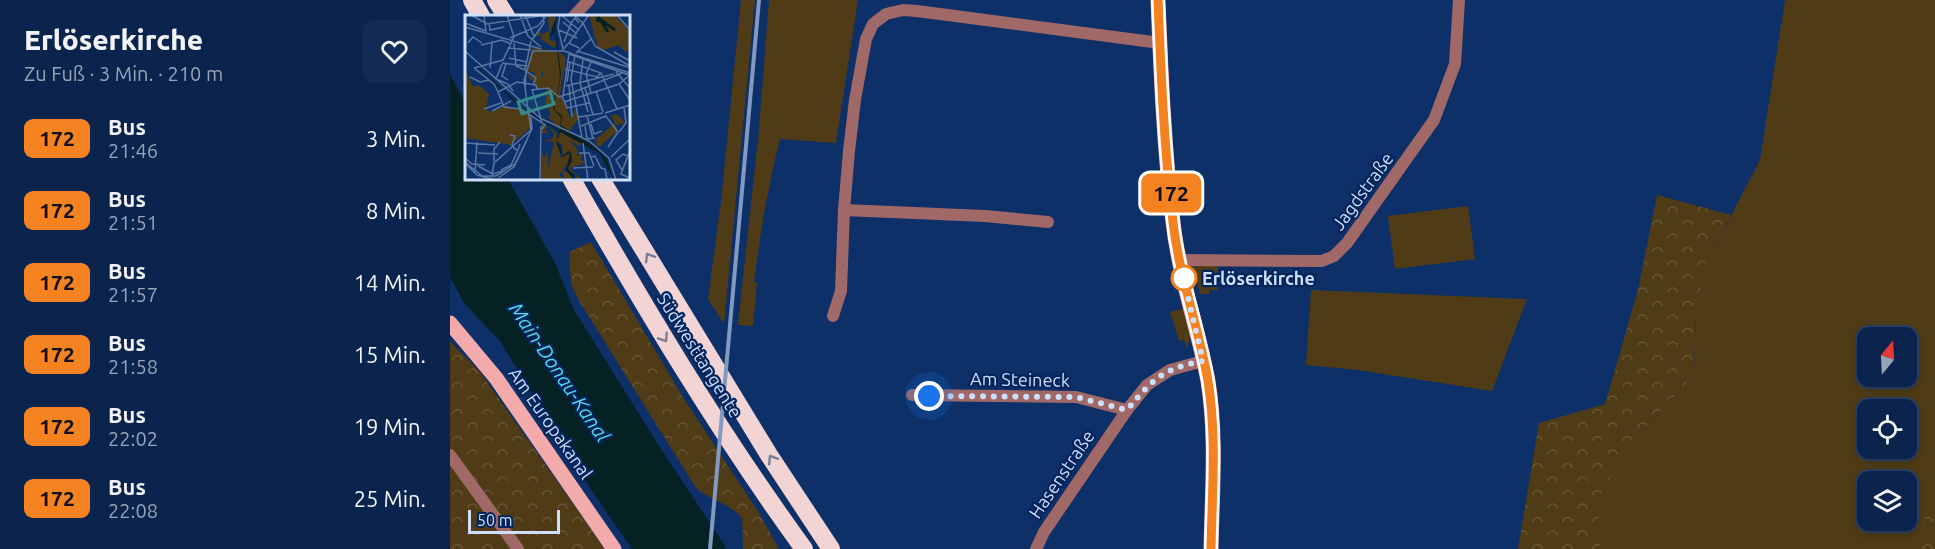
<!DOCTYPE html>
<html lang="de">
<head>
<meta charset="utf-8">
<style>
  :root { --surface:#0a244e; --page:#132c55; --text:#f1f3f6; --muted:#99a4b6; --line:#2a4166 }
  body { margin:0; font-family:Ubuntu,sans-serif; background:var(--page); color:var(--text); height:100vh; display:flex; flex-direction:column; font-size:22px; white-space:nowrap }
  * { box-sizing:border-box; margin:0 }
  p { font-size:20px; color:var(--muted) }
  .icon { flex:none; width:33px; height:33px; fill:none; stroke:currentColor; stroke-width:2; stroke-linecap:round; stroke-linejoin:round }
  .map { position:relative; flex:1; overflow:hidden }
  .drawer { display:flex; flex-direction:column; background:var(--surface); width:450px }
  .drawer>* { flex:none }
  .badge { padding:0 12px; border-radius:9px; font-size:21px; line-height:39px }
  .needle { width:39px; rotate:18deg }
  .controls { position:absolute; left:1407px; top:327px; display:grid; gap:12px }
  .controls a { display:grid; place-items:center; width:60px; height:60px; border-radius:12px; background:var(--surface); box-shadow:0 3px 9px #0003,0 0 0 2px var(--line); font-size:30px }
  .scale { position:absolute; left:18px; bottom:15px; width:92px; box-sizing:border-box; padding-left:6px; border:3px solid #cddffa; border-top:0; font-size:16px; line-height:21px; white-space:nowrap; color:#cddffa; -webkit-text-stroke:4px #03255c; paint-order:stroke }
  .you { position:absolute; width:30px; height:30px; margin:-15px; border:4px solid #fff; border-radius:50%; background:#1a73e8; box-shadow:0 0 0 9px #1a73e833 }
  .map>.badge { position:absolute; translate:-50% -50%; box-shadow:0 0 0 3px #fff }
  .round { display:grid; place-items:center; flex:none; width:63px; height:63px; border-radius:12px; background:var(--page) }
  .head { display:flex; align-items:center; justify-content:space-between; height:102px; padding:0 24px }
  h1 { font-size:28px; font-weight:800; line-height:45px }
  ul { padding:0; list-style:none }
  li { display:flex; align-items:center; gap:18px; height:72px; padding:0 24px }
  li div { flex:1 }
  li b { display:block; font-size:22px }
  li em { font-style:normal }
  li .badge { min-width:66px; font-weight:700; text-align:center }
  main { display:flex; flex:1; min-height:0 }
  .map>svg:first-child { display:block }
  .green { fill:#4f3b15; fill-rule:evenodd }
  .forest { fill:url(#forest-crowns) }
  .water { fill:#062123 }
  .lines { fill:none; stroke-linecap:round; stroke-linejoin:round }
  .minor { stroke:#a16868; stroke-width:12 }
  .major { stroke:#f2abaa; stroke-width:15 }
  .highway { stroke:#f1d4d3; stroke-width:18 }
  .rail { stroke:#829ac1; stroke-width:4 }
  .oneway { stroke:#7a7c98 }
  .line-casing { stroke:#fff; stroke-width:14 }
  .line { stroke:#f58220; stroke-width:9 }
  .walk { stroke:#cddffa; stroke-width:6; stroke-dasharray:0 10.8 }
  .stop-dot { fill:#fff; stroke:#f58220; stroke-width:3 }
  .labels { text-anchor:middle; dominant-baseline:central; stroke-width:4.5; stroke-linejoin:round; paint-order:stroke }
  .street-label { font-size:18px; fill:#cddffa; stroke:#03255c }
  .stop-label { font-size:18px; font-weight:bold; fill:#cddffa; stroke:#03255c; text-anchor:start }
  .water-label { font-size:20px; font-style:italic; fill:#56dee4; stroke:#03255c }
  .inset-river { fill:none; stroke:#062123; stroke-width:3 }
  .inset-road { fill:none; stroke:#5a76a2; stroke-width:1.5 }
  .view { fill:#358b8a; fill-opacity:0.15; stroke:#358b8a; stroke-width:3 }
  .inset-edge { fill:none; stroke:#cddffa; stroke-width:3 }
</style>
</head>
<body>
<main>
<section class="drawer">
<div class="head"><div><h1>Erlöserkirche</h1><p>Zu Fuß · 3 Min. · 210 m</p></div><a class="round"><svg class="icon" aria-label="heart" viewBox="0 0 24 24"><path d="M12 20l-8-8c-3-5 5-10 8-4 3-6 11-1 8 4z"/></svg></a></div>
<ul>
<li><span class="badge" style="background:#f58220;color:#111">172</span><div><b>Bus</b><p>21:46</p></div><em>3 Min.</em></li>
<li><span class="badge" style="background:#f58220;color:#111">172</span><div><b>Bus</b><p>21:51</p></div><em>8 Min.</em></li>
<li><span class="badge" style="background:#f58220;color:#111">172</span><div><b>Bus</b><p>21:57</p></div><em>14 Min.</em></li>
<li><span class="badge" style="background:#f58220;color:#111">172</span><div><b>Bus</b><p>21:58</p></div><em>15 Min.</em></li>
<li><span class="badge" style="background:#f58220;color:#111">172</span><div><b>Bus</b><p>22:02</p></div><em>19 Min.</em></li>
<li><span class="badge" style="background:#f58220;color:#111">172</span><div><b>Bus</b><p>22:08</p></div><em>25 Min.</em></li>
</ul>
</section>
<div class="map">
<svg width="1485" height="549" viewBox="0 0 1485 549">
  <defs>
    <pattern id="forest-crowns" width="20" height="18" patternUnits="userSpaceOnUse" patternTransform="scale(1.5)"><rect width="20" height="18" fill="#4f3b15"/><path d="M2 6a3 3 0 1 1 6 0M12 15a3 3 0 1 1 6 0" fill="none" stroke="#675738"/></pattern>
  </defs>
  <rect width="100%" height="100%" fill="#0d3068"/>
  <g class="green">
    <path d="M291,0H305L274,324L258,299L271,202Z"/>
    <path d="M319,0H408L386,143L330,139C318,186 310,234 304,282L307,283L303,326L288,325L309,130Z"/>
    <path d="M1335,0H1485V549H1150L1146,499L1189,434L1244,375L1246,307L1258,260L1310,160ZM1418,338H1456V376H1418ZM1418,410H1456V448H1418ZM1418,482H1456V520H1418Z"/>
    <path d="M1018,206L1025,259L945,269L938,216Z"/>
    <path d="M768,263V290H759V294H750L742,264Z"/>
    <path d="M861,290L1077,299L1042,391L908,370L856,365Z"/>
    <path d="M736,308L741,334L737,349L734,340L729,341L720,312Z"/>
  </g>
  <g class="forest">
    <path d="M1207,195L1281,215L1258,260L1246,307L1244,375L1189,434L1147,499L1150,549H1068L1089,423L1155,404L1188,290Z"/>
    <path d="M141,242L234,399L309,513L329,549H293L292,518C279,503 260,500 246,488L128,299L121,284L119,252Z"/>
    <path d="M0,341L30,372L155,549H0Z"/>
    <path d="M1485,494V549H1461Z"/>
  </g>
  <path class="water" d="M0,74L16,104V178L58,179L105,263L124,310L209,446L277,549H182L140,488L50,341L14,303L0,277Z"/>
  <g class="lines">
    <g class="minor">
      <path d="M124,16L139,0"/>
      <path d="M394,210L535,216L598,222"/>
      <path d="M729,260L872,261L884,256L897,243L984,120L1005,64L1009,0"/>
      <path d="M383,316L391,291L394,210L399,151L405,100L416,39L423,24L436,14L453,10L467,11L710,43"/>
      <path d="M462,395L626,397L677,410"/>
      <path d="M0,455L68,549"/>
      <path d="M586,549L594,532L677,410L697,385L720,370L753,361"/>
    </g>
    <g class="major">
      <path d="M708,0C711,74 714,149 723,222C729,276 748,328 758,381C767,437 762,493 761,549"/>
      <path d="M0,323L46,378L164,549"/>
    </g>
    <g class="highway">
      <path d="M22,0L31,16"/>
      <path d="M46,0L56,16"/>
      <path d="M121,178C193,305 268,431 354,549"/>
      <path d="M150,178L319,455L381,549"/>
    </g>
    <path class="rail" d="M260,549L309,0"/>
  </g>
  <defs><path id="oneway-chevron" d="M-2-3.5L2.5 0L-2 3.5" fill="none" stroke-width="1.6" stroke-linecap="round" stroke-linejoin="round" transform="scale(1.5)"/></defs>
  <g class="oneway">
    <use href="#oneway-chevron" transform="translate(199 257) rotate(-121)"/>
    <use href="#oneway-chevron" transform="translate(214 338) rotate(57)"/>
    <use href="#oneway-chevron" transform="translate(322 459) rotate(-122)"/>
  </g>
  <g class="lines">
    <g class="line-casing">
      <path id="line" d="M708,0C711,74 714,148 723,222C729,276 749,328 758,381C767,437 762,493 761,549"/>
    </g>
    <use href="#line" class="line"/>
    <path class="walk" d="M479,396L626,397L677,410C703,379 712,369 753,361L733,276L734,278"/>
  </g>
  <circle class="stop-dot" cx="734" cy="278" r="12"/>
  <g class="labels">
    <g class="street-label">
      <text transform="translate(912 191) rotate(-54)">Jagdstraße</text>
      <text transform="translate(250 355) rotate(58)">Südwesttangente</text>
      <text transform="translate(570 379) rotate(1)">Am Steineck</text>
      <text transform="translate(101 423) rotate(55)">Am Europakanal</text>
      <text transform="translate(611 474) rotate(-56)">Hasenstraße</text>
    </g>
    <g class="stop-label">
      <text x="752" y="278">Erlöserkirche</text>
    </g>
    <g class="water-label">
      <text transform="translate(110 372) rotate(56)">Main-Donau-Kanal</text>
    </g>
  </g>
  <g transform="translate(15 15)">
    <rect width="165" height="165" fill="#0d3068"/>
    <path d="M83,0L91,3L84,19L85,25L92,27L90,33L75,24L78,21H71L74,14L76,20L84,16ZM78,37H94L101,43L95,79L106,104L110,93L113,104L102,120L117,128L113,131L104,124L113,135L112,141L119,138L116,144L120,148L105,153L117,165H110L111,160L103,154L106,138L98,141L97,130L92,126L96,115L83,102L86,100L81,90V72L75,75L68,70L78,62V51H82V46H76ZM151,99L161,108L151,110L152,117L134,132L127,126L132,129L131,124L150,108L146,101ZM77,109L91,117L96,143L105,138L106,147L97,155L106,159L109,165H100L97,156L94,160L99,164L76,165ZM82,112L89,118L87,124L79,126L89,127L83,153V136L80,141L76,139L77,119L85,117L80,116Z" fill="#4f3b15" fill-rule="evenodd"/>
    <path d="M124,0H150L165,17V34L160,37L154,30L138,35L133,33ZM67,33L87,35L82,54L77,57L78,68L83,71L73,75L72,70L74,72L80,71L70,69L60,58L68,62L70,58L61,56ZM0,54L8,71H15L24,79L21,94L27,97L42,90V93H53L66,102V112L46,130L0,123Z" fill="#4f3b15"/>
    <path d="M94,0L90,10L96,59L93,78L90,81V90L89,94L97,101L96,110L127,130L142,144L149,165L134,138L95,117L91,126L95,130L97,141L104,136L106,138L107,146L103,154L109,160V165L101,155L105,138L97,142L91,127L94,116L56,93L0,41L61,95L95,115L96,102L88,94L89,81L93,77L95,60L90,16L85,23L89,8Z" fill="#062123"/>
    <path class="inset-river" d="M132,2L150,15M131,5L136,6L143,17"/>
    <path class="inset-road" d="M6,0L22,9L81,0M55,0L63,21L76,32M60,0L69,21M95,0L93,13L98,34L104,28M96,0L114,15M109,0L118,8L104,28L114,33M124,0L118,8L130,31L165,51M152,0L165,15M98,7L112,19M0,8L21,16L19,1M24,8L25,15L39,12M0,12L76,34M94,15L112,23M45,23L73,11L82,0M67,25L79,8L78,1M99,27L106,8L110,3L114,8M3,28L8,22L17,28M49,28L51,51L60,55M16,30L37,25L46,29M43,33L66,35M0,36L76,104M112,36L163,52M149,37L165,46M111,38L127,23M104,39L164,60M110,40L106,64L117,123M44,43L62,47M118,44L115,68L123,97M122,44L165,58M102,46L136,58L152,94M126,47L121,59L126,78M37,48L62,51M37,49L31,64L43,69L48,76M41,49L37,61L43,65M9,53L38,45L49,22L42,0M9,53L29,69L34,79M25,53L27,28M100,54L132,62L136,58M60,55L66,26M151,57L165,73M5,62L15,67L24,65M102,67L105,47M154,69L165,85M101,71L149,59M104,71L107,102M120,73L128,100M60,75L61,56L71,63L68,70M131,76L138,97M33,77L52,67L71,70L72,74M33,77L39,92L56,94L80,110L77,114M109,77L157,58M97,81L102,93L124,88M98,81L104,39M99,87L154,69L165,60M19,94L36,88M27,96L46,86M140,98L165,90M140,100L153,117M122,101L128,124M114,102L138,98M77,104L124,126L144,143M77,107L67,75L83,73L94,82L109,77M126,109L129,119L137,116M116,111L141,101M120,111L122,124L130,123M154,117L161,108L159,92M45,120L50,121L47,130L50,134L53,135L55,129M0,128L30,130M118,128L123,165M143,132L153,117M13,138L33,139M114,138H124L129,151M164,138L156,159L165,163M126,142L130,141L136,153L140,154L142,164M146,142L165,124M0,143L7,149L20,150M144,143L151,165M29,146V134L35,127M0,147L17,161H31L50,149L66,116L59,65L68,36H99L130,47M0,148L12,160L31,165M13,151L28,159L38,156M108,153L128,152M36,155L46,150L53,135M157,155L151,145L158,139L163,141M10,157L12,127M27,161L29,148L67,114L66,102M33,163L49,152L62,125M75,165L76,111"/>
    <path class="view" d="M85,77L89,89L57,99L53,87Z"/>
    <rect width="165" height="165" class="inset-edge"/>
  </g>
</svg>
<div class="controls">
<a><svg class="needle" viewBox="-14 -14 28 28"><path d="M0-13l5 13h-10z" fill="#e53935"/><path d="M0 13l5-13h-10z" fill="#99a4b6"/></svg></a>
<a><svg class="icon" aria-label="locate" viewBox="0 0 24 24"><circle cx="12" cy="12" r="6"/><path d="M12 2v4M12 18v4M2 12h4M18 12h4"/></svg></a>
<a><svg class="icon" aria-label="layers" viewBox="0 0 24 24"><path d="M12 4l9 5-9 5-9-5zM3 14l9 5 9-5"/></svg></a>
</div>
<div class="scale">50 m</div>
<div class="you" style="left:479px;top:396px"></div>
<b class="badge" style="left:721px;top:193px;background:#f58220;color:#111">172</b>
</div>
</main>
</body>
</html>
